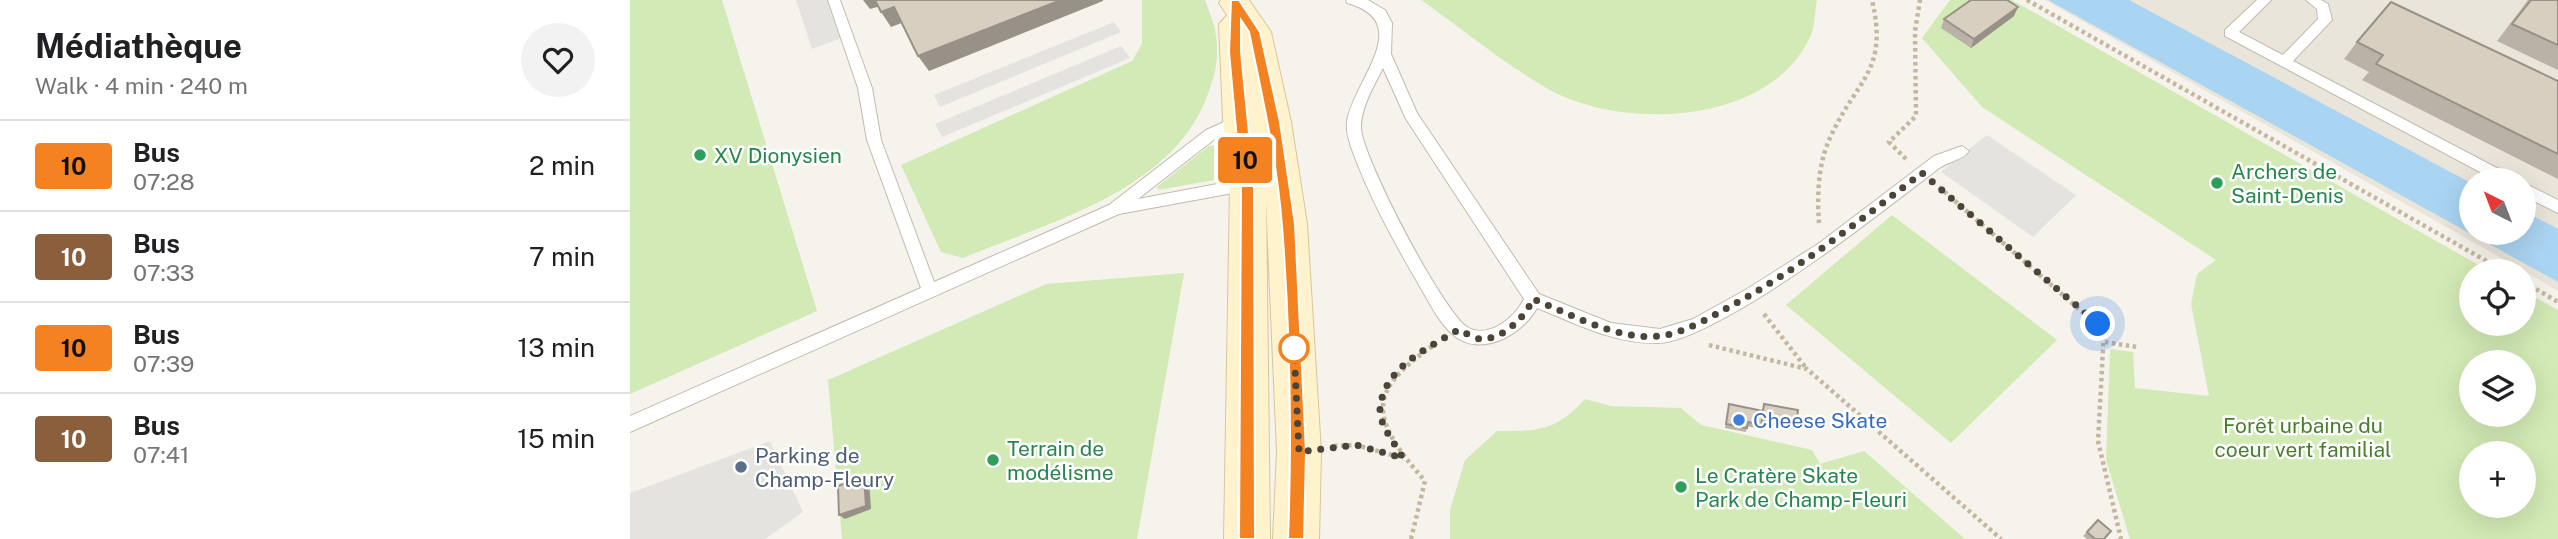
<!DOCTYPE html>
<html lang="en">
<head>
<meta charset="utf-8">
<style>
  :root { --surface:#fff; --page:#f2f2f2; --text:#202124; --muted:#757577; --line:#e0e0e0 }
  body { margin:0; font-family:"Public Sans",sans-serif; background:var(--page); color:var(--text); height:100vh; display:flex; flex-direction:column; font-size:26px; white-space:nowrap }
  * { box-sizing:border-box; margin:0 }
  p { font-size:23px; color:var(--muted) }
  .icon { flex:none; width:38px; height:38px; fill:none; stroke:currentColor; stroke-width:2; stroke-linecap:round; stroke-linejoin:round }
  .map { position:relative; flex:1; overflow:hidden }
  .side { display:flex; flex-direction:column; background:var(--surface); width:630px }
  .side>* { flex:none }
  .badge { padding:0 14px; border-radius:5px; font-size:24px; line-height:46px }
  .needle { width:46px; rotate:318deg }
  .controls { position:absolute; left:1829px; top:168px; display:grid; gap:14px }
  .controls a { display:grid; place-items:center; width:77px; height:77px; border-radius:50%; background:var(--surface); box-shadow:0 7px 28px #0002; font-size:35px }
  .you { position:absolute; width:35px; height:35px; margin:-18px; border:5px solid #fff; border-radius:50%; background:#1a73e8; box-shadow:0 0 0 10px #1a73e833 }
  .map>.badge { position:absolute; translate:-50% -50%; box-shadow:0 0 0 4px #fff }
  .round { display:grid; place-items:center; flex:none; width:74px; height:74px; border-radius:37px; background:var(--page) }
  .headline { display:flex; align-items:center; justify-content:space-between; height:119px; padding:0 35px }
  h1 { font-size:33px; font-weight:700; line-height:52px }
  ul { padding:0; list-style:none }
  li { display:flex; align-items:center; gap:21px; height:91px; padding:0 35px; border-top:2px solid var(--line) }
  li div { flex:1 }
  li b { display:block; font-size:26px }
  li em { font-style:normal }
  li .badge { min-width:77px; font-weight:700; text-align:center }
  main { display:flex; flex:1; min-height:0 }
  .map>svg:first-child { display:block }
  .residential { fill:#eae5da; fill-rule:evenodd }
  .green { fill:#d2eab5; fill-rule:evenodd }
  .parking { fill:#e5e3e0 }
  .water { fill:#a9d4f2 }
  .lines { fill:none; stroke-linecap:round; stroke-linejoin:round }
  .lane-casing { stroke:#c2bbae; stroke-width:2 }
  .secondary-casing { stroke:#d6c79b; stroke-width:2 }
  .path { stroke:#c4b79f; stroke-width:4.5; stroke-dasharray:3.5 3.5; stroke-linecap:butt }
  .lane { fill:#fff; fill-rule:evenodd }
  .secondary { fill:#fff3cd; fill-rule:evenodd }
  .wall { fill:#bab2a6 }
  .shaded-wall { fill:#979187 }
  .building { fill:#d8cfc1; stroke:#979187; stroke-width:2 }
  .line { fill:#f58220; stroke:#fff; stroke-width:2 }
  .walk { stroke:#4b4439; stroke-width:7; stroke-dasharray:0 12.6 }
  .leisure-dot { fill:#2e9e5b; stroke:#fff; stroke-width:2.5 }
  .stop-dot { fill:#fff; stroke:#f58220; stroke-width:3.5 }
  .shop-dot { fill:#3f7fe0; stroke:#fff; stroke-width:2.5 }
  .service-dot { fill:#5c6f8a; stroke:#fff; stroke-width:2.5 }
  .labels { text-anchor:middle; dominant-baseline:central; stroke-width:5; stroke-linejoin:round; paint-order:stroke }
  .leisure-label { font-size:21px; fill:#27864d; stroke:#fff; text-anchor:start }
  .shop-label { font-size:21px; fill:#366cbe; stroke:#fff; text-anchor:start }
  .park-label { font-size:21px; fill:#4a7f2a; stroke:#fff }
  .service-label { font-size:21px; fill:#4e5e75; stroke:#fff; text-anchor:start }
</style>
</head>
<body>
<main>
<section class="side">
<div class="headline"><div><h1>Médiathèque</h1><p>Walk · 4 min · 240 m</p></div><a class="round"><svg class="icon" aria-label="heart" viewBox="0 0 24 24"><path d="M12 20l-8-8c-3-5 5-10 8-4 3-6 11-1 8 4z"/></svg></a></div>
<ul>
<li><span class="badge" style="background:#f58220;color:#111">10</span><div><b>Bus</b><p>07:28</p></div><em>2 min</em></li>
<li><span class="badge" style="background:#8b5e3c;color:#fff">10</span><div><b>Bus</b><p>07:33</p></div><em>7 min</em></li>
<li><span class="badge" style="background:#f58220;color:#111">10</span><div><b>Bus</b><p>07:39</p></div><em>13 min</em></li>
<li><span class="badge" style="background:#8b5e3c;color:#fff">10</span><div><b>Bus</b><p>07:41</p></div><em>15 min</em></li>
</ul>
</section>
<div class="map">
<svg width="1928" height="539" viewBox="0 0 1928 539">
  <rect width="100%" height="100%" fill="#f6f3ec"/>
  <path class="residential" d="M1415,0H1928V291L1894,271ZM1841,180H1894V233H1841Z"/>
  <g class="green">
    <path d="M0,0H92L187,311L0,394Z"/>
    <path d="M512,0H575C579,12 585,24 586,36C589,55 586,71 580,88C548,190 421,221 333,258L311,252L271,165L502,61L512,44Z"/>
    <path d="M791,0H1187C1185,11 1185,27 1180,37C1140,125 993,131 918,89C874,64 833,29 791,0Z"/>
    <path d="M1320,0H1382L1859,271H1841V324H1894V291L1928,310V539H1500L1476,460L1480,349L1503,352L1505,388L1579,396L1561,304L1567,274L1586,260L1352,107L1292,38ZM1841,362H1894V415H1841ZM1841,453H1894V506H1841Z"/>
    <path d="M588,145L592,149L594,171L584,180L528,190L527,187L579,146Z"/>
    <path d="M1262,215L1427,340L1321,443L1156,305Z"/>
    <path d="M554,273L507,539H212L198,380L416,284Z"/>
    <path d="M955,399L981,406L1051,408L1071,425L1182,450L1190,464L1234,451L1335,539H820V510L835,460L867,431C909,431 926,431 955,399Z"/>
  </g>
  <g class="parking">
    <path d="M166,0H204L217,36L182,49Z"/>
    <path d="M484,22L491,32L310,107L304,95Z"/>
    <path d="M491,46L500,58L312,137L305,124Z"/>
    <path d="M1357,135L1446,195L1403,237L1311,172Z"/>
    <path d="M140,441L173,512L135,539H0V493Z"/>
  </g>
  <path class="water" d="M1418,0H1499L1841,183V233H1894V211L1928,229V282Z"/>
  <g class="lines">
    <g class="lane-casing">
      <g id="lane">
        <path d="M198,0H210L242,88L251,140L304,282L479,205L576,130L612,114L619,119L617,123L586,138L508,199L619,178L626,184L619,190L489,214L0,432V416L291,288L237,140L228,88Z"/>
        <path d="M716,0H738L755,10L762,23L761,54L787,113L909,294L981,323L1030,329L1063,319L1117,289L1188,244L1304,156L1332,146L1339,151C1333,160 1317,162 1308,169C1240,221 1173,274 1098,316C1079,326 1050,342 1029,343C986,345 945,323 907,308C892,335 850,359 822,334C808,321 799,302 789,285C764,242 738,195 721,147C718,138 716,130 717,121C724,80 786,22 717,3ZM753,68L776,119L894,299C885,317 859,340 837,327C813,312 732,157 731,128C731,107 744,86 753,68Z"/>
        <path d="M1627,0H1641L1609,32L1653,55L1688,19L1687,9L1676,0H1691L1698,4L1702,20L1663,61L1882,176L1884,180H1865L1595,36V30Z"/>
        <path d="M1894,183L1928,200V213L1894,196Z"/>
      </g>
    </g>
    <g class="secondary-casing">
      <path id="secondary" d="M591,0H619L641,32L661,122L677,224L691,452L689,539H643L647,452L636,200L640,539H594L600,184L593,119L589,24L597,15L589,3Z"/>
    </g>
    <g class="path">
      <path d="M1397,0L1874,271"/>
      <path d="M1276,159L1259,142L1286,116L1285,31L1290,0"/>
      <path d="M1309,187L1474,331L1468,441L1491,539"/>
      <path d="M1189,223C1187,195 1188,164 1200,138C1226,79 1259,73 1242,0"/>
      <path d="M1894,282L1928,302"/>
      <path d="M1134,314L1176,368"/>
      <path d="M1475,342L1507,347"/>
      <path d="M1079,345L1177,369L1371,539"/>
      <path d="M704,446L726,445L773,458"/>
      <path d="M781,539L795,481C740,418 734,392 807,343"/>
    </g>
    <use href="#lane" class="lane"/>
    <use href="#secondary" class="secondary"/>
  </g>
  <g class="wall">
    <path d="M1898,0H1928V70L1867,41Z"/>
    <path d="M1384,16L1341,48L1311,28L1314,19Z"/>
    <path d="M1727,42L1928,81V179L1732,80L1739,72L1714,59Z"/>
    <path d="M1099,404L1166,426L1165,429L1132,424L1130,429L1117,426L1116,432L1095,428Z"/>
    <path d="M1468,520L1474,539H1457L1453,536Z"/>
  </g>
  <g class="shaded-wall">
    <path d="M233,0H247L251,6L240,9Z"/>
    <path d="M431,0H473V1L299,71L288,56Z"/>
    <path d="M264,7L274,22L261,27L251,12Z"/>
    <path d="M1388,7L1384,16L1341,48L1344,39Z"/>
    <path d="M234,477L239,480L241,509L215,519L209,515Z"/>
  </g>
  <g class="building">
    <path d="M245,0H431L288,56L264,7L251,12Z"/>
    <path d="M1341,0H1377L1388,7L1344,39L1314,19Z"/>
    <path d="M1901,0H1928V45L1882,24Z"/>
    <path d="M1761,2L1928,81V154L1746,64L1753,55L1727,42Z"/>
    <path d="M1099,404L1133,411L1134,404L1168,410L1166,426L1132,420L1131,425L1118,422L1117,428L1096,424Z"/>
    <path d="M234,477L236,506L209,515L208,486Z"/>
    <path d="M1468,520L1481,531L1474,539H1465L1457,532Z"/>
  </g>
  <path class="line" d="M601,0H609L630,32L650,122L665,224L676,452L674,539H658C662,435 660,330 652,226C647,160 632,96 619,32L611,20V52L624,184L625,539H609L611,184L599,52Z"/>
  <g class="lines">
    <path class="walk" d="M664,348L669,452L726,445L773,458C766,445 749,425 750,409C753,368 798,348 828,330C834,332 844,338 850,339C873,340 895,317 903,299C940,314 989,341 1030,336C1055,333 1078,318 1099,307C1168,270 1230,220 1292,173L1468,324"/>
  </g>
  <g class="leisure-dot">
    <circle cx="70" cy="155" r="7"/>
    <circle cx="1587" cy="183" r="7"/>
    <circle cx="363" cy="460" r="7"/>
    <circle cx="1051" cy="487" r="7"/>
  </g>
  <circle class="stop-dot" cx="664" cy="348" r="14"/>
  <circle class="shop-dot" cx="1109" cy="420" r="7"/>
  <circle class="service-dot" cx="111" cy="467" r="7"/>
  <g class="labels">
    <g class="leisure-label">
      <text x="84" y="155">XV Dionysien</text>
      <text x="1601" y="171">Archers de<tspan x="1601" dy="24">Saint-Denis</tspan></text>
      <text x="377" y="448">Terrain de<tspan x="377" dy="24">modélisme</tspan></text>
      <text x="1065" y="475">Le Cratère Skate<tspan x="1065" dy="24">Park de Champ-Fleuri</tspan></text>
    </g>
    <g class="shop-label">
      <text x="1123" y="420">Cheese Skate</text>
    </g>
    <g class="park-label">
      <text x="1673" y="425">Forêt urbaine du<tspan x="1673" dy="24">coeur vert familial</tspan></text>
    </g>
    <g class="service-label">
      <text x="125" y="455">Parking de<tspan x="125" dy="24">Champ-Fleury</tspan></text>
    </g>
  </g>
</svg>
<div class="controls">
<a><svg class="needle" viewBox="-14 -14 28 28"><path d="M0-13l5 13h-10z" fill="#e53935"/><path d="M0 13l5-13h-10z" fill="#757577"/></svg></a>
<a><svg class="icon" aria-label="locate" viewBox="0 0 24 24"><circle cx="12" cy="12" r="6"/><path d="M12 2v4M12 18v4M2 12h4M18 12h4"/></svg></a>
<a><svg class="icon" aria-label="layers" viewBox="0 0 24 24"><path d="M12 4l9 5-9 5-9-5zM3 14l9 5 9-5"/></svg></a>
<a>+</a>
</div>
<div class="you" style="left:1468px;top:324px"></div>
<b class="badge" style="left:615px;top:160px;background:#f58220;color:#111">10</b>
</div>
</main>
</body>
</html>
